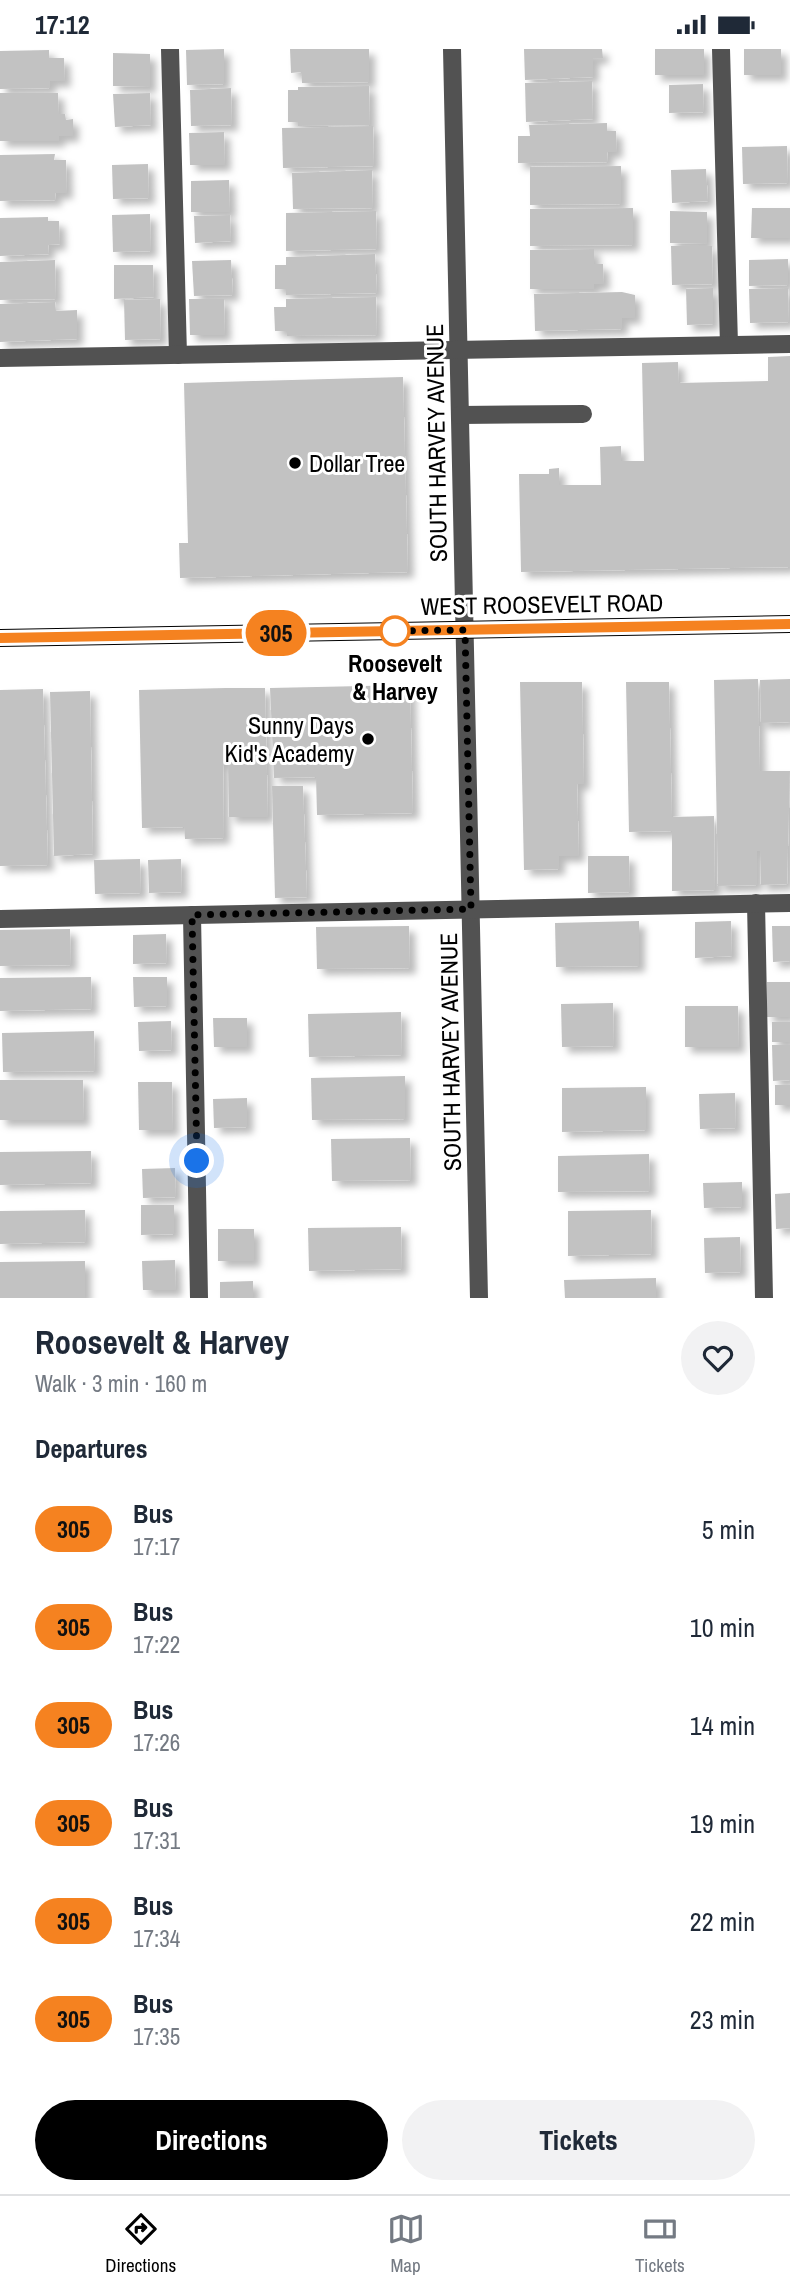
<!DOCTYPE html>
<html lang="en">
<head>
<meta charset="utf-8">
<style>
  :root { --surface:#fff; --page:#f2f2f3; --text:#1f2937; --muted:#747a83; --line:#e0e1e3; --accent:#000 }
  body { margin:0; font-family:"Archivo Narrow",sans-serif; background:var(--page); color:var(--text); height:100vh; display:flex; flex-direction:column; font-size:26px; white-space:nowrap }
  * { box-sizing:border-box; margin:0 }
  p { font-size:23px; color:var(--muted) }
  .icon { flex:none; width:38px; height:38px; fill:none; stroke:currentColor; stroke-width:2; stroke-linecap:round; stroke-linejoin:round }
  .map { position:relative; height:1249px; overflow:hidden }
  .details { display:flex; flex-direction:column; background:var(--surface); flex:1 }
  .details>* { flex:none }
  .badge { padding:0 14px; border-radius:23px; font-size:24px; line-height:46px }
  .you { position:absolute; width:35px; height:35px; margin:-18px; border:5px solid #fff; border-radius:50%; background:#1a73e8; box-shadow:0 0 0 10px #1a73e833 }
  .map>.badge { position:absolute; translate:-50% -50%; box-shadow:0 0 0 4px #fff }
  h2 { padding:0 35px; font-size:26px; line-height:63px }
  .round { display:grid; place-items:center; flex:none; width:74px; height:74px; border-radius:37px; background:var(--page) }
  .headline { display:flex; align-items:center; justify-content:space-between; height:119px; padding:0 35px }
  h1 { font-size:33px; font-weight:700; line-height:52px }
  .button { display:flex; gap:14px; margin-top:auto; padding:14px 35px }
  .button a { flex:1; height:80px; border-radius:42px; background:var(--accent); color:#fff; font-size:28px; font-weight:700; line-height:80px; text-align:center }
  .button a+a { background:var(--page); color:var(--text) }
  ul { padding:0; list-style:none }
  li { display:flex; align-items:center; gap:21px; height:98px; padding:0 35px }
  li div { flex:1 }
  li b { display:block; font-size:26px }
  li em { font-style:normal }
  li .badge { min-width:77px; font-weight:700; text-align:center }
  .status { display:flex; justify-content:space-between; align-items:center; height:49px; padding:0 35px; background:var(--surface); direction:ltr }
  .status svg { height:19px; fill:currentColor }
  .menu { display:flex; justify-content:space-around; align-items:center; height:98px; border-top:2px solid var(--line); background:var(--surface); font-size:19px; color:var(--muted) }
  .menu a { display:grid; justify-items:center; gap:4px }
  .menu .active { color:var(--accent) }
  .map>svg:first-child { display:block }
  .building { fill:#c2c2c2; filter:url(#shadow) }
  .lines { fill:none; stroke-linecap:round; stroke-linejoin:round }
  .minor { stroke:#525252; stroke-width:18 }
  .major { stroke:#000; stroke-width:18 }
  .line-casing { stroke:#fff; stroke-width:16 }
  .line { stroke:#f58220; stroke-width:10 }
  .walk { stroke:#000; stroke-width:7; stroke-dasharray:0 12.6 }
  .poi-dot { fill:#000; stroke:#fff; stroke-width:2.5 }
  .stop-dot { fill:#fff; stroke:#f58220; stroke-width:3.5 }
  .labels { text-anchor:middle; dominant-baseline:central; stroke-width:6; stroke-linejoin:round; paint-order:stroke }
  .street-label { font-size:24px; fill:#000; stroke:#fff }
  .poi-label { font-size:24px; fill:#000; stroke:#fff; text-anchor:start }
  .stop-label { font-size:24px; font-weight:bold; fill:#000; stroke:#fff }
</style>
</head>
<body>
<div class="status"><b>17:12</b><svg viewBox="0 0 49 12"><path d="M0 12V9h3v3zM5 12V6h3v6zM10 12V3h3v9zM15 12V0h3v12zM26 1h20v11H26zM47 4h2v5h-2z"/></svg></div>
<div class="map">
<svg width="790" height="1249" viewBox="0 0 790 1249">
  <defs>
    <filter id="shadow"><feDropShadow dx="6" dy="6" stdDeviation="3.5" flood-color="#0004"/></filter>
  </defs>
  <rect width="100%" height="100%" fill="#fff"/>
  <g class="building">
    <path d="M224,0V35L187,36L186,1Z"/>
    <path d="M290,0H369V33L302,34L301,23L291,24Z"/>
    <path d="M524,0H602L603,9H593V28L525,31Z"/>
    <rect x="655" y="0" width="49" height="26"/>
    <rect x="744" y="0" width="37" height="26"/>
    <path d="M49,1V9H64L65,32H50V39L0,40V2Z"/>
    <path d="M113,4L150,5V38L113,37Z"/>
    <path d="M592,32L593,70L526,73L525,34Z"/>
    <path d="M703,35L704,63L669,64V36Z"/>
    <path d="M369,37L370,76L298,77V73H288V41H298V38Z"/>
    <path d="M231,39L232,76L191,77L190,41Z"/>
    <path d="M0,44H58L59,65H65L66,71L73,70V87H59V92H0Z"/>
    <path d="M150,44L151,76L115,78L113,45Z"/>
    <path d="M607,74V82H616L617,103H607L608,113L518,114V87H530L529,76Z"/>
    <path d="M373,77L374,117L283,119L282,79Z"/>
    <path d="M224,83L225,116H190L189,84Z"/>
    <path d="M787,97L788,134L743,135L742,98Z"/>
    <path d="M55,105L54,111H66L67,144H55L56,151L0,152V106Z"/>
    <path d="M148,115L149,149L113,150L112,116Z"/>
    <path d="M621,117V155L530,156V118Z"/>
    <path d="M706,120L708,152L672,154L671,121Z"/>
    <path d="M372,121L373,159L293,160L292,124Z"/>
    <path d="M229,131L230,163H191V132Z"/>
    <path d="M633,159V196L530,197V160Z"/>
    <path d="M752,159H790V189H751Z"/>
    <path d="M376,162L377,200L286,202V164Z"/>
    <path d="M670,162L707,163V195L670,194Z"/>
    <path d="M150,165L151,202L113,203L112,166Z"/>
    <path d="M230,166L231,192L195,194L194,167Z"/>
    <path d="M48,168V172H59L60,195L48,196L49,205L0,207V169Z"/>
    <path d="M671,197H712L713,235L672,236Z"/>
    <path d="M594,200V215H603L604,235H594V240H530V201Z"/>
    <path d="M375,205L377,244L286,246V240H275V216H286V208Z"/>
    <path d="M788,210V236L749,237V211Z"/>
    <path d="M55,211L56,250L0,251V213Z"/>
    <path d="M231,211L233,246L194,247L192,212Z"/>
    <path d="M114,216H153L154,248L114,250Z"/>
    <path d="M713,239V275L687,276L686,240Z"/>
    <path d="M788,239L789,273L750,274L749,240Z"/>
    <path d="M622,243L635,246V269H622V280L535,282L534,245Z"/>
    <path d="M376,248L377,286L287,287V282H275L274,258H286V250Z"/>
    <path d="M160,250L161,290L125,291L124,251Z"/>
    <path d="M189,250H224L225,286H190Z"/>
    <path d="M55,253L56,262L77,261V290L0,293V255Z"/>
    <path d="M790,307V518L521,523L519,425H549V420L559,419V436H601L600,398L621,397V412H644L642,314L678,313L679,334L768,332V308Z"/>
    <path d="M403,328L408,523L180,529L179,494H188L184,334Z"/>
    <path d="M758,630L760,722H790L787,835L761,836L760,802H757V836L718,837L714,631Z"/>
    <path d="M790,630V673L761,674L760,631Z"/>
    <path d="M520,633H582L584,735H577L579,807H559V820L524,821Z"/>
    <path d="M626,633H669L672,768L714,767L715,841L672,842V782L629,783Z"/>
    <path d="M410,636L413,764L317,766L316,728L274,729L270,639Z"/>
    <path d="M226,639H265L268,768H229L228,714H223L224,789L185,790L184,778L142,779L139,641Z"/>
    <path d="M43,640L48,816L0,817V641Z"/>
    <path d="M90,642L93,805L54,807L50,643Z"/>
    <path d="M272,737H303L307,848L275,849Z"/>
    <path d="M588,807H629L630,843L588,844Z"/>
    <path d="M140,810L141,844L95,845L94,811Z"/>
    <path d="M181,810L182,843L149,844L148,811Z"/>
    <path d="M639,872V917L556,918L555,874Z"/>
    <path d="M731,872L732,907L695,909V873Z"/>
    <path d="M409,877L410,919L317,920L316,878Z"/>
    <path d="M772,877H790V912L773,913Z"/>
    <path d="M70,880L71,916L0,917V881Z"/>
    <path d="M166,885L167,914L133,915V886Z"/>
    <path d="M91,928L92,960L0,962V929Z"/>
    <path d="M133,928H167V957L134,958Z"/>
    <rect x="767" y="933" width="23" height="35"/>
    <path d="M613,954L614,997L562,998L561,955Z"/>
    <path d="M685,957H738L739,998H685Z"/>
    <path d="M401,963L402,1006L309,1008L308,965Z"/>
    <path d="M213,969H247V998H214Z"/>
    <path d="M171,972L172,1001L139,1002L138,973Z"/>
    <rect x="772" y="973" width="18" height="20"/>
    <path d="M94,982L95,1022L3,1023L2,984Z"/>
    <path d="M772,996H790V1031L773,1032Z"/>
    <path d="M405,1027V1070L312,1071L311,1029Z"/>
    <path d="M0,1031H83L84,1071H0Z"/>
    <path d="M138,1033H172L173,1081H139Z"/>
    <rect x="775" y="1036" width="15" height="20"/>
    <path d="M646,1038V1081L562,1083V1039Z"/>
    <path d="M735,1044L736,1079L700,1080L699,1045Z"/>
    <path d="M247,1049V1078L214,1079L213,1050Z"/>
    <path d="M410,1089L411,1131L332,1132L331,1090Z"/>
    <path d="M91,1102L92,1134L0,1136V1103Z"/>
    <path d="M649,1105L650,1142L558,1143V1107Z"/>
    <path d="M175,1119L176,1148L143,1149L142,1120Z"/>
    <path d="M742,1133V1158L704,1159L703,1134Z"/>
    <path d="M790,1144V1179L776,1180L775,1145Z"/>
    <path d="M141,1156H174V1185L141,1186Z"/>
    <path d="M85,1161L86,1193L0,1195V1162Z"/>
    <path d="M651,1161L652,1205L568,1207V1162Z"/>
    <path d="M401,1178L402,1220L309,1222L308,1179Z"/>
    <rect x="218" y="1180" width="36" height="32"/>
    <path d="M740,1188L741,1223L705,1224L704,1189Z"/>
    <path d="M175,1211L176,1241H143L142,1212Z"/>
    <path d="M85,1212V1249H0V1213Z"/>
    <path d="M656,1229V1249H565L564,1231Z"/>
    <path d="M253,1232V1249H220V1233Z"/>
  </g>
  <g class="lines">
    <g class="minor">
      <path d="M170,0L178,306"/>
      <path d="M452,0L479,1249"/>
      <path d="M721,0L729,296"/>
      <path d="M0,309L790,295"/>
      <path d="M460,366L583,365"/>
      <path d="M756,854L764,1249"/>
      <path d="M192,866L199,1249"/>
      <path d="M0,870L790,854"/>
    </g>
    <path class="major" d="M0,589L790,575"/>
  </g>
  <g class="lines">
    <g class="line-casing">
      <path id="line" d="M0,589L790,575"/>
    </g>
    <use href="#line" class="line"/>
    <path class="walk" d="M197,1112L192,866L471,860L465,581L387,582H395"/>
  </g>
  <g class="poi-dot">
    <circle cx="295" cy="414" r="7"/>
    <circle cx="368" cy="690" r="7"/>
  </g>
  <circle class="stop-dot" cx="395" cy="582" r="14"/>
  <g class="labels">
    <g class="street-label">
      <text transform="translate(436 394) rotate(-91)">SOUTH HARVEY AVENUE</text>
      <text transform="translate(542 555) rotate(-1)">WEST ROOSEVELT ROAD</text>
      <text transform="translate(450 1003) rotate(-91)">SOUTH HARVEY AVENUE</text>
    </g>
    <g class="poi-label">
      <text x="309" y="414">Dollar Tree</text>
      <text x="354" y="676" text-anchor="end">Sunny Days<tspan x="354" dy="28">Kid's Academy</tspan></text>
    </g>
    <g class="stop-label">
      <text x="395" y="614">Roosevelt<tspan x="395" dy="28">&amp; Harvey</tspan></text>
    </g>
  </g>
</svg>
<div class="you" style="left:197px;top:1112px"></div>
<b class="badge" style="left:276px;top:584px;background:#f58220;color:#111">305</b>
</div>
<section class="details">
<div class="headline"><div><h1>Roosevelt &amp; Harvey</h1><p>Walk · 3 min · 160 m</p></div><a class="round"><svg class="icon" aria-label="heart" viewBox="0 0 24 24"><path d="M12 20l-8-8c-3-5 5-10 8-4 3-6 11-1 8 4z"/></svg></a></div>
<h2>Departures</h2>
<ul>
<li><span class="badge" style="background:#f58220;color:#111">305</span><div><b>Bus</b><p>17:17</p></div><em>5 min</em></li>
<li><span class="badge" style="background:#f58220;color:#111">305</span><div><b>Bus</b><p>17:22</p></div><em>10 min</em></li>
<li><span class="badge" style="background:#f58220;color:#111">305</span><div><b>Bus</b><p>17:26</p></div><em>14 min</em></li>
<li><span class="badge" style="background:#f58220;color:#111">305</span><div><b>Bus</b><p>17:31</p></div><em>19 min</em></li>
<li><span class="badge" style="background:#f58220;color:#111">305</span><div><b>Bus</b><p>17:34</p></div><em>22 min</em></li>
<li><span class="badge" style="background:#f58220;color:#111">305</span><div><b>Bus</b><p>17:35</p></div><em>23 min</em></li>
</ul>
<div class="button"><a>Directions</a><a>Tickets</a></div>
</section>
<nav class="menu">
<a class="active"><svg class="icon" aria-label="directions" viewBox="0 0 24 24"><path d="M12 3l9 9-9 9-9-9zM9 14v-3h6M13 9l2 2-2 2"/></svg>Directions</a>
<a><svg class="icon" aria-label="map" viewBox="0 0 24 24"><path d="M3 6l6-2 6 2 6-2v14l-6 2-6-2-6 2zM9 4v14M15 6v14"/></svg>Map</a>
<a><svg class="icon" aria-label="tickets" viewBox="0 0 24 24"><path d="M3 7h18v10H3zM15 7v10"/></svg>Tickets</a>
</nav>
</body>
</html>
